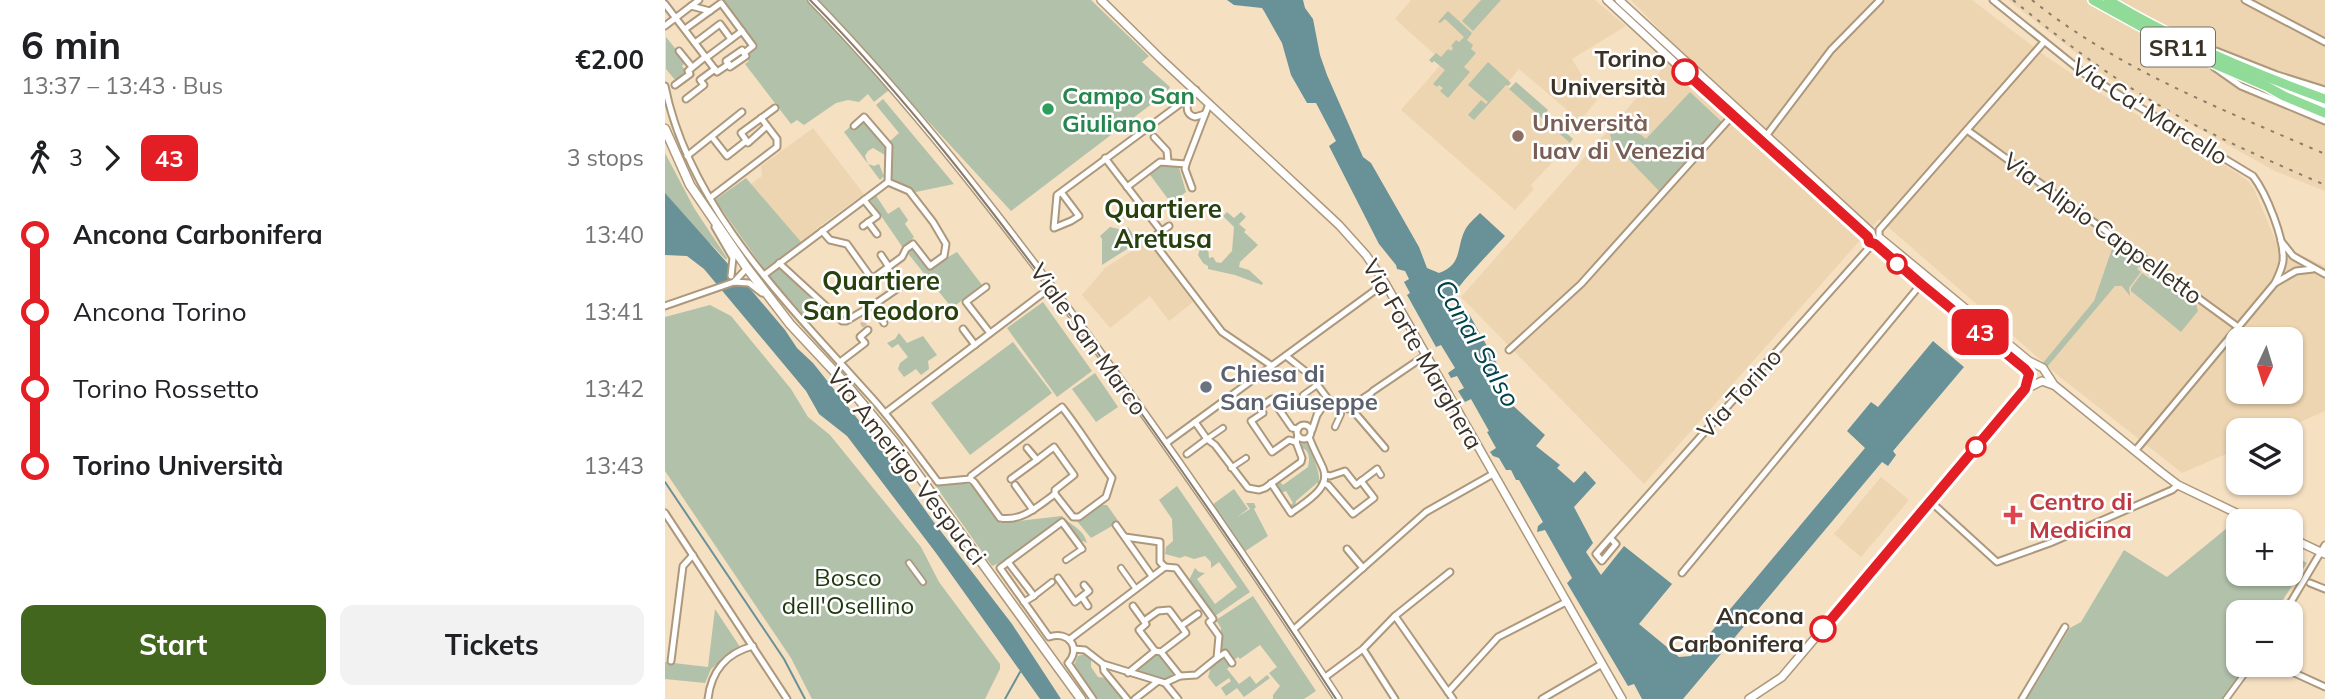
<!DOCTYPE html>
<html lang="en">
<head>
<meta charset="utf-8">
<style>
  :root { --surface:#fff; --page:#f2f2f2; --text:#202124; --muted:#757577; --accent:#43661f }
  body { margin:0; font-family:Mulish,sans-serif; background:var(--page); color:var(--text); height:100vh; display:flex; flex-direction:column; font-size:26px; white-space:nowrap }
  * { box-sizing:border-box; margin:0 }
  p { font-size:23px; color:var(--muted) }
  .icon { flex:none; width:38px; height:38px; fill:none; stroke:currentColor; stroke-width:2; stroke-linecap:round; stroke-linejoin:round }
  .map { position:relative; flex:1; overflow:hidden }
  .details { display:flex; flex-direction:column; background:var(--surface); width:665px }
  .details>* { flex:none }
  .badge { padding:0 14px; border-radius:10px; font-size:24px; line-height:46px }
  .needle { width:46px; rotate:184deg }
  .controls { position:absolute; left:1561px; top:327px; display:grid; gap:14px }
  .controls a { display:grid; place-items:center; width:77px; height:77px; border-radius:14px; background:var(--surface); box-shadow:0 2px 5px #0004; font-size:35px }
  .map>.badge { position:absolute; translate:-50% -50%; box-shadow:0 0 0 4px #fff }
  .legs { display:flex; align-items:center; gap:10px; height:77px; padding:0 21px; font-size:23px }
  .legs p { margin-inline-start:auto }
  .headline { display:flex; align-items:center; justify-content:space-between; height:119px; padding:0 21px }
  h1 { font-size:38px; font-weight:700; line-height:52px }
  .cta { display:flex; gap:14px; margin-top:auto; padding:14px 21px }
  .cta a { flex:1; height:80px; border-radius:14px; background:var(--accent); color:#fff; font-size:28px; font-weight:700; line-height:80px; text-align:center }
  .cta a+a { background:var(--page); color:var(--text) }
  ul { padding:0 21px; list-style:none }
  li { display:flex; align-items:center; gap:24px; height:77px; font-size:26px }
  li i { display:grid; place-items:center; width:10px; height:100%; margin:0 9px; background:currentColor }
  li i::after { content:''; width:18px; height:18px; margin:-9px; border:5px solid; border-radius:50%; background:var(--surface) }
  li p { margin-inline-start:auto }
  li:first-child i { background:linear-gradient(#0000 50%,currentColor 0) }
  li:last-child i { background:linear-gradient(currentColor 50%,#0000 0) }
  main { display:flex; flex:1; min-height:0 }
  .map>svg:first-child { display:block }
  .built { fill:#eed5b1; fill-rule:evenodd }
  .green { fill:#b1c1aa }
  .water { fill:#689198 }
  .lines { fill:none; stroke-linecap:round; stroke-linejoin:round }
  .stream { stroke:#689198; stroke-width:2 }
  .minor-tunnel { stroke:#d0bda3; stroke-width:5; stroke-dasharray:5 2.5; stroke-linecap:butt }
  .pedestrian-casing { stroke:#ac987c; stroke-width:8 }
  .minor-casing { stroke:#ac987c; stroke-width:9 }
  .tertiary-casing { stroke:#ac987c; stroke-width:10 }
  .secondary-casing { stroke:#ac987c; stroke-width:11 }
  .trunk-casing { stroke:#fff; stroke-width:12 }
  .pedestrian { stroke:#fff; stroke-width:4.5 }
  .minor { stroke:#fff; stroke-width:5 }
  .tertiary { stroke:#fff; stroke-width:7 }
  .secondary { stroke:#fff; stroke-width:8 }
  .trunk { stroke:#90db97; stroke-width:9 }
  .tram { stroke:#8b7d69; stroke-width:2 }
  .rail { stroke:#8b7d69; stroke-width:2; stroke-dasharray:3.5 7; stroke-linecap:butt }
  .line-1-casing { stroke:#fff; stroke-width:16 }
  .line-1 { stroke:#e31e24; stroke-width:10 }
  .stop-1-dot { fill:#fff; stroke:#e31e24; stroke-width:3.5 }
  .leisure-dot { fill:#2e9e5b; stroke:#fff; stroke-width:2.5 }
  .education-dot { fill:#8d6e63; stroke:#fff; stroke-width:2.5 }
  .worship-dot { fill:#6b7280; stroke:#fff; stroke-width:2.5 }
  .health-dot { fill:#e0444e; stroke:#fff; stroke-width:2.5 }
  .labels { text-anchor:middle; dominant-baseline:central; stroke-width:5; stroke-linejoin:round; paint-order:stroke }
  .shield { fill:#fff; stroke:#757067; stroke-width:2 }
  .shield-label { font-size:23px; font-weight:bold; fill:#3a3226 }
  .stop-label { font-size:24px; font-weight:bold; fill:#3a3226; stroke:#fff; text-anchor:end }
  .leisure-label { font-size:24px; font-weight:bold; fill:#27864d; stroke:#fff; text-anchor:start }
  .street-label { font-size:24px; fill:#3a3226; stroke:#fff }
  .education-label { font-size:24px; font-weight:bold; fill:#785e54; stroke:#fff; text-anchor:start }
  .worship-label { font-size:24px; font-weight:bold; fill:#5b616d; stroke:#fff; text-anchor:start }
  .health-label { font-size:24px; font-weight:bold; fill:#be3a42; stroke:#fff; text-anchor:start }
  .park-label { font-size:24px; fill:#1e380c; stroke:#fff }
  .neighbourhood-label { font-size:26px; font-weight:bold; fill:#27400e; stroke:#fff }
  .water-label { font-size:26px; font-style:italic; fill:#00434b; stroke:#fff }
</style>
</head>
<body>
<main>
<section class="details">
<div class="headline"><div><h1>6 min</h1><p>13:37 – 13:43 · Bus</p></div><b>€2.00</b></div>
<div class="legs"><svg class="icon" aria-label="walk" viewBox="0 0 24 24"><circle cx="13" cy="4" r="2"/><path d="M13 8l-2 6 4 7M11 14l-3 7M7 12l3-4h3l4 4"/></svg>3<svg class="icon" aria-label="forward" viewBox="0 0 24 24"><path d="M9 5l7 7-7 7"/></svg><b class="badge" style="background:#e31e24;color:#fff">43</b><p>3 stops</p></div>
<ul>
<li><i style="color:#e31e24"></i><b>Ancona Carbonifera</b><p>13:40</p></li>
<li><i style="color:#e31e24"></i><span>Ancona Torino</span><p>13:41</p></li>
<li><i style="color:#e31e24"></i><span>Torino Rossetto</span><p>13:42</p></li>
<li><i style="color:#e31e24"></i><b>Torino Università</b><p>13:43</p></li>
</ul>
<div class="cta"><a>Start</a><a>Tickets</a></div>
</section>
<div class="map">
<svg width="1660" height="699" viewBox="0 0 1660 699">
  <rect width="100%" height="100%" fill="#f6e0c2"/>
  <g class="built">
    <path d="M746,0H930L961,26L907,59L932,100L915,121L854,69L841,85L905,143L866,185L869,189L850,210L736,110L778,62L730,19Z"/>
    <path d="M966,0H1307L1382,57L1440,96L1574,174L1584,182L1589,189L1612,244L1660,266V411L1617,430H1573V449L1517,473L1395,377L1214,219L979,484L796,297L1014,50ZM1573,340H1626V392H1573Z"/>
    <path d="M1343,0H1574L1660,45V191L1610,171L1443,78Z"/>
    <path d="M1587,0H1660V38Z"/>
    <path d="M148,128L199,194L152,228L151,232L137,243L86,184L97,176L96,166Z"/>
    <path d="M476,245H485L528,302L504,321L485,296L445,328L417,295L440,268Z"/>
    <path d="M1216,477L1244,500L1196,557L1169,534Z"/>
  </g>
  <g class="green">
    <path d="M56,0H143L224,90L209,102L203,94L194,102L183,100L171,103L139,125L132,120L126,124L80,64L84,61L81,57L92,48Z"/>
    <path d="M151,0H426L484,56L477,62L505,87L501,93L346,211Z"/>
    <path d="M816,0H836L808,31L797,21Z"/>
    <path d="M783,11L807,33L802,40L808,45L806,49L811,53L799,67L805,72L783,98L775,91L778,88L774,85L772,87L768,84L780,70L769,61L767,63L764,60L771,53L776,57L783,49L786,51L788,48L786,46L791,40L794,42L799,37L780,19L775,23L773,22Z"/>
    <path d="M1,37L21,62L17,66L22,73L11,81L1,69Z"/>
    <path d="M823,62L846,83L843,86L841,85L809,120L803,115L816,100L821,104L823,102L803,85Z"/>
    <path d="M851,82L883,110L880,114L908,139L905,143L844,89Z"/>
    <path d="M1025,92L1057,122L995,192L947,142L945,134L957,120L981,139Z"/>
    <path d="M218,99L289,184L251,192L230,182L224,174L223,143L234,133L211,105Z"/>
    <path d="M199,122L220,147V155L208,148L203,151L200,156L203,164L209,166L214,164L219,176L215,180L179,132L185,127L188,131Z"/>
    <path d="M0,153L29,208L62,258L61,260L46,244L0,234Z"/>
    <path d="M495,163L513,164L521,192L506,203L483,172Z"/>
    <path d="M81,178L137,243L99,269L50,200Z"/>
    <path d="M210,194L223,214L234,207L243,220L240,224L249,237L238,248L204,198Z"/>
    <path d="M562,212L569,218L576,212L581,217L574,224L581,230L579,232L593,245L575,262L574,267L584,270L598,283L597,285L570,275L543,269V266L538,263L533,255L535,249L530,239L534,237L543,247L544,258L548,257L551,262L556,263L567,251L569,227L558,216Z"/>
    <path d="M445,227L458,230L463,227L473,242L437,265V239L435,236Z"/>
    <path d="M1448,246H1455L1530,301L1533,311L1516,332L1466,291V288L1477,273L1485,279L1487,276L1480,273L1482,271L1478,268L1475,270L1476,268L1474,266L1472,269L1476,272L1464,288L1465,296L1457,286H1450L1382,367L1378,363L1429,301Z"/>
    <path d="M246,248L262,269L292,252L317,285L287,308L241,251Z"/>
    <path d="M114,268L153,305L136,317L104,276Z"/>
    <path d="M378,302L427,371L392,397L342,328Z"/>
    <path d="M45,305L66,316L126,389L143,417L165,435L256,547L274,582L335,664V669L320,699H147L126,658L0,471V317Z"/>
    <path d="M234,333L242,343L258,336L272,355L263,361L264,369L256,375L251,369L239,377L233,369L235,363L243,357L233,344L227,348L222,343L230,339Z"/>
    <path d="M348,342L387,393L305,455L266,403Z"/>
    <path d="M430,373L453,407L431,422L407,389Z"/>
    <path d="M638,442L642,444C647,454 656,473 654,483H652L631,501L630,507L627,508L624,506L628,503L621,491L616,493L609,483L613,480L618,485L643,467C645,458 645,451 636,447Z"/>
    <path d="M298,483L307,485L336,523L397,516C406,526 419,529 422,543L418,541L415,543L398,521H392L337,562L327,566L270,485Z"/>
    <path d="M512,486L585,592L550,616L524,580L530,568L534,572L540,573L532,579L550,604L572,587L554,562L546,568V562L540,556L529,559L520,556L515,558L500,554L501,547L508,541L507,519L494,500Z"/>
    <path d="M569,489L583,509L571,518L585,509L581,503H589L591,507L589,509L603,536L579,552L547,505Z"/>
    <path d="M437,505H442L454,522L426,538L412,521Z"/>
    <path d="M1567,524L1573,527V574H1626V554L1642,563L1610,612H1573V665H1582L1557,699H1362L1405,628L1416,622L1459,550L1502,577Z"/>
    <path d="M588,596L651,691L639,699H608V695L615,686L604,673L612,667L595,645L575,659L573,657L568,661L560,651L554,656L556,628L551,620Z"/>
    <path d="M50,609L75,647L46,669L40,683L0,679V662L43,667Z"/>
    <path d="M420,654L426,660V667L433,677L441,678L458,699H433L409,665L413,656Z"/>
    <path d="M489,655L495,656L510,673L501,679L471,671L472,668Z"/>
    <path d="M557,656L565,666L562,669L574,684L585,676L591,684L602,675L605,678L579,697L572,688L561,696L556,688L566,681L564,678L551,687L543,677L547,664Z"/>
  </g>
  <g class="water">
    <path d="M562,0H638L640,8L648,19L655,55L662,75L698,157L706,163L754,247L762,268L774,273C798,264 791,248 800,230C803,224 810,218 815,213L840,236C830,247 782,296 783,305C784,309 790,316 792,319L804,314L832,364L831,369L825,377L832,391L880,435L871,446L895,465L892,468L909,483L920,471L931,483L909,507L928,543L921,552L936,575L959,546L1007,584L974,624L1014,657L1026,656L1200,448L1182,431L1206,402L1213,407L1268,341L1299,367L1228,451L1231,455L1223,466L1217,462L1018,699H977L969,684L963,686L902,583L907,578L880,530L872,532L873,526L878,522L854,480H851L846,470H841L834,458L828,456L825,452L831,448L822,432L824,431L806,399L800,402L793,391L799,388L792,376L786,378L783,373L790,368L776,345L771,347L742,295L745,293L739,282L744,279L740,271L732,269L731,265L714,244L664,146L671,141L651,103H642L626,75L617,43L599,11L597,8L569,5Z"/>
    <path d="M0,193L87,291L120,330L132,348L148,363L219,452L268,521L347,624L396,699H375L271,553L182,436L154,414L141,391L39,269L22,256L0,255Z"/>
  </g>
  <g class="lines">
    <g class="stream">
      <path d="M0,482L119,659L140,699"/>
      <path d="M340,699L355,672"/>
    </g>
    <path class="minor-tunnel" d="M197,322L201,328"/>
    <g class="pedestrian-casing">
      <g id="pedestrian">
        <path d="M638,395L652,385"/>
        <path d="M670,427L676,414"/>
        <path d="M542,439L558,428"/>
        <path d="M566,468L581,458"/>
        <path d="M712,469L716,475"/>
        <path d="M401,560L417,549"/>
        <path d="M244,563L258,582"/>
        <path d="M456,568L471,589"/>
        <path d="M369,596L387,582"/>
        <path d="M1561,699L1586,665"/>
      </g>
    </g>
    <g class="minor-casing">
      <g id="minor">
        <path d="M1328,0L1420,74L1588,176C1601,193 1620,239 1618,261C1617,269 1613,276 1610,283L1470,451"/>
        <path d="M1580,0L1660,42"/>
        <path d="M0,4L52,72L64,64"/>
        <path d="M26,6L45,11"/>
        <path d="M0,26L34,0"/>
        <path d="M20,29L56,3L88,46L79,53"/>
        <path d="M30,43L55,24L66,39"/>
        <path d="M77,50L81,56L65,67L61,61Z"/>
        <path d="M14,51L27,67"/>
        <path d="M1551,51L1612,75L1660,90"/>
        <path d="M41,58L77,31"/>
        <path d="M1549,67L1576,86L1660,121"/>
        <path d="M10,85L25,74L23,71L40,57"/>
        <path d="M0,86C24,209 127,308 207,398C231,425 252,454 273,482L305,479L306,476L397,407C415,430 430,455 447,478L441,497L414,517H408L390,494C373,506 357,522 335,518L309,482L305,479"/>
        <path d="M523,98C522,107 520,114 530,117L540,114"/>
        <path d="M21,99L39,85L35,80L50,69"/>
        <path d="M102,126L83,143L76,133L110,108"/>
        <path d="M189,126L199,117L224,146L223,182"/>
        <path d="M1302,130L1573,327"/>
        <path d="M1101,136L1166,50L1215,0"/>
        <path d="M47,137L62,156L81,141"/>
        <path d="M489,137L502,151L503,162"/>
        <path d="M22,156L77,112"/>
        <path d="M440,158L496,231"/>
        <path d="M462,187L495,162L521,164"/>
        <path d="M527,188L520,169L521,164L544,104"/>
        <path d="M396,192L414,216L406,221L389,228L392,195L523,98L531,90"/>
        <path d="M45,198L112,147V139L96,118"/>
        <path d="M203,222L212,234"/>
        <path d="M198,226L212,216L199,200"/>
        <path d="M504,226L486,239L557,332L607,366"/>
        <path d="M50,227L68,258L66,276"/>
        <path d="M157,231L165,240L182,244L207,279L237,257L241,249L248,244L265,266L279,256L281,244L268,222L244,191L223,182"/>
        <path d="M1214,235V230L1379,42"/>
        <path d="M1616,241L1628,256L1660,274"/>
        <path d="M216,255L224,267"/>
        <path d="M114,263L177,321H181L210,304L245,280"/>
        <path d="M99,275L223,182"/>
        <path d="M69,282L82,268"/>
        <path d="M1610,283L1631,271L1648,269"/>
        <path d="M321,287L301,302L325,333"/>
        <path d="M208,305L219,323"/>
        <path d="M0,306L69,282L84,283L97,293"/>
        <path d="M298,329L310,345"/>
        <path d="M844,350L916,284L1067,116"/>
        <path d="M621,356L645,375L663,399L683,409L685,407L720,448"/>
        <path d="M175,362L200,343L195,337L203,330"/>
        <path d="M708,391L761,355"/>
        <path d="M685,407L706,393"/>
        <path d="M220,413L386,287"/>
        <path d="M530,422L542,439L550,445L583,488L594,490L600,488L636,462L637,458L631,442L633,436"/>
        <circle cx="639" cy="432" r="7"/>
        <path d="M647,430L652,415L663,399"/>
        <path d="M631,442L624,440L607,452L586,421L598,413L594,408L607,399L627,428L633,429"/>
        <path d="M500,444L720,283"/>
        <path d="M522,454L542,439"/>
        <path d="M372,460L389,447L409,475L390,490V494"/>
        <path d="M660,475L665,476L680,471L691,485L712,469"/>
        <path d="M346,479L372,460L362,448"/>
        <path d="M606,483L626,513C640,502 667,488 658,468C653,457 648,448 644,437"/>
        <path d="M660,484L663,485L688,514L709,498L696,481"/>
        <path d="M350,485L368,510"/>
        <path d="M1265,501L1332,562L1385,543L1507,490L1513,485"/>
        <path d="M0,513L122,699"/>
        <path d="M451,525L487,576"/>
        <path d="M460,537L495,542V562L500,567"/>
        <path d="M945,538L951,544L937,561L931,554L945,538L1203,249L1209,244"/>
        <path d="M417,549L397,522L335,568L384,637C403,630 417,648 403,663L428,699"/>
        <path d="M682,549L698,568"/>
        <path d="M343,562L369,596L359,602"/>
        <path d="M1017,573L1256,284"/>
        <path d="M393,578L410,602L424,591L419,585"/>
        <path d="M1645,583L1660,589"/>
        <path d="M417,597L423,606"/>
        <path d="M468,606L481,624L474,630L490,651"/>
        <path d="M1620,612L1660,545"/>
        <path d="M730,616L788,699"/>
        <path d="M479,621L493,611L504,610L516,626"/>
        <path d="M628,630L761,512L828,474"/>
        <path d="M405,639L500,567L511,568L548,619L544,622L554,636L552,658L531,675L515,676L500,683L438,664L420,650L409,649"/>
        <path d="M698,649L730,699"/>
        <path d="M496,652L521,633L516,626L533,614"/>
        <path d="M552,658L560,653L567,663"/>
        <path d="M6,661L18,566L28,555"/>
        <path d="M438,664L439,671L462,699"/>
        <path d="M1612,665L1660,687"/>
        <path d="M463,673L490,651L496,652L515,676"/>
        <path d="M659,678L698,649L730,616L785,572"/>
        <path d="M500,683L513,699"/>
        <path d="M783,692L833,637L901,602"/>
        <path d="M43,699C46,672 61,653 88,646"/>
        <path d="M470,699L492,682"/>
        <path d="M877,699L937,664"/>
        <path d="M1357,699L1400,627"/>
      </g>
    </g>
    <g class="tertiary-casing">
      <g id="tertiary">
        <path d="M147,0C247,103 335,217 420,332C508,452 592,574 673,699"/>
        <path d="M436,0L496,59L674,225L701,255L720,283L957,699"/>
        <path d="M942,0L1104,150L1203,237"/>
        <path d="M954,0L1206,232"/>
        <path d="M1612,89L1660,106"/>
        <path d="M1215,238L1364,361L1378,368L1389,385L1496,472L1513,485L1590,522"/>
        <path d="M1210,244L1256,284L1360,369L1364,377L1361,388"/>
        <path d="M1626,538L1660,554"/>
        <path d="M1084,699L1117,677L1361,389L1377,381L1388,385"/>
      </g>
    </g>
    <g class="secondary-casing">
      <path id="secondary" d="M0,129L25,185L82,268L125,324L181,384L230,443L416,699"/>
    </g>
    <g class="trunk-casing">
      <g id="trunk">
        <path d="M1428,0L1524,53L1601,86L1619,96L1660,113"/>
        <path d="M1443,0C1511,41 1585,72 1660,99"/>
      </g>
    </g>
    <use href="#pedestrian" class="pedestrian"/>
    <use href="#minor" class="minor"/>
    <use href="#tertiary" class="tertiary"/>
    <use href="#secondary" class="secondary"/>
    <use href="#trunk" class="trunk"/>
    <path class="tram" d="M145,0C242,98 326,209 408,319C499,443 587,570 671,699"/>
    <g class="rail">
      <path d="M1348,0C1389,34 1432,67 1477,95C1535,131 1598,158 1660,185"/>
      <path d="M1367,0C1454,70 1559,110 1660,154"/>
    </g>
  </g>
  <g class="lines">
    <g class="line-1-casing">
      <path id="line-1" d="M1020,72L1203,237L1204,242L1210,244L1256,284L1360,369L1364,374L1360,389L1158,629"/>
    </g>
    <use href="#line-1" class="line-1"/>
  </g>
  <g class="stop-1-dot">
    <circle cx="1020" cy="72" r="12"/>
    <circle cx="1232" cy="264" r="9"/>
    <circle cx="1311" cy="447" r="9"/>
    <circle cx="1158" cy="629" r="12"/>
  </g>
  <circle class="leisure-dot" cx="383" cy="109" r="7"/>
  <circle class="education-dot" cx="853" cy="136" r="7"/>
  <circle class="worship-dot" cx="541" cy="387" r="7"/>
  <path class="health-dot" d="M1344.5 504.5h7v7h7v7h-7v7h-7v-7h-7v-7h7z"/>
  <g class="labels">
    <rect class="shield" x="1476" y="27.5" width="74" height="39" rx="5"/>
    <g class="shield-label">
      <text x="1513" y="47">SR11</text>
    </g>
    <g class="stop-label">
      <text x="1001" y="58">Torino<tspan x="1001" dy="28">Università</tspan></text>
      <text x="1139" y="615">Ancona<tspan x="1139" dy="28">Carbonifera</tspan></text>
    </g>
    <g class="leisure-label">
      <text x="397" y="95">Campo San<tspan x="397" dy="28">Giuliano</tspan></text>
    </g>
    <g class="street-label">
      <text transform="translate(1485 111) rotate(32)">Via Ca' Marcello</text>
      <text transform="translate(1438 228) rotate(36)">Via Alipio Cappelletto</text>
      <text transform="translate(424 339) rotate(54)">Viale San Marco</text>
      <text transform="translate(758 354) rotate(60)">Via Forte Marghera</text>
      <text transform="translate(1074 393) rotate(-48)">Via Torino</text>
      <text transform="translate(242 466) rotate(52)">Via Amerigo Vespucci</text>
    </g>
    <g class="education-label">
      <text x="867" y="122">Università<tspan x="867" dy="28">Iuav di Venezia</tspan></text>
    </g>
    <g class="worship-label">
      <text x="555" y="373">Chiesa di<tspan x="555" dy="28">San Giuseppe</tspan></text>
    </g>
    <g class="health-label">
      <text x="1364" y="501">Centro di<tspan x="1364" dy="28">Medicina</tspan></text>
    </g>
    <g class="park-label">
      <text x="183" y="577">Bosco<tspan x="183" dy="28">dell'Osellino</tspan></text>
    </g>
    <g class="neighbourhood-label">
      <text x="498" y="208">Quartiere<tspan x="498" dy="30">Aretusa</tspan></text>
      <text x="216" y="280">Quartiere<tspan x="216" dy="30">San Teodoro</tspan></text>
    </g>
    <g class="water-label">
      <text transform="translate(813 343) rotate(60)">Canal Salso</text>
    </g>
  </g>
</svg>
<div class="controls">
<a><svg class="needle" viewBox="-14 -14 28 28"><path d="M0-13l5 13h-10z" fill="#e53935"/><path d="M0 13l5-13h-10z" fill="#757577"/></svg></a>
<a><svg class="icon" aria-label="layers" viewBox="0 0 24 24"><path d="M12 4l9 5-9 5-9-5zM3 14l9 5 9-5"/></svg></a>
<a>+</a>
<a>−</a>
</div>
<b class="badge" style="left:1315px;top:332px;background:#e31e24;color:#fff">43</b>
</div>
</main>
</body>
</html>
